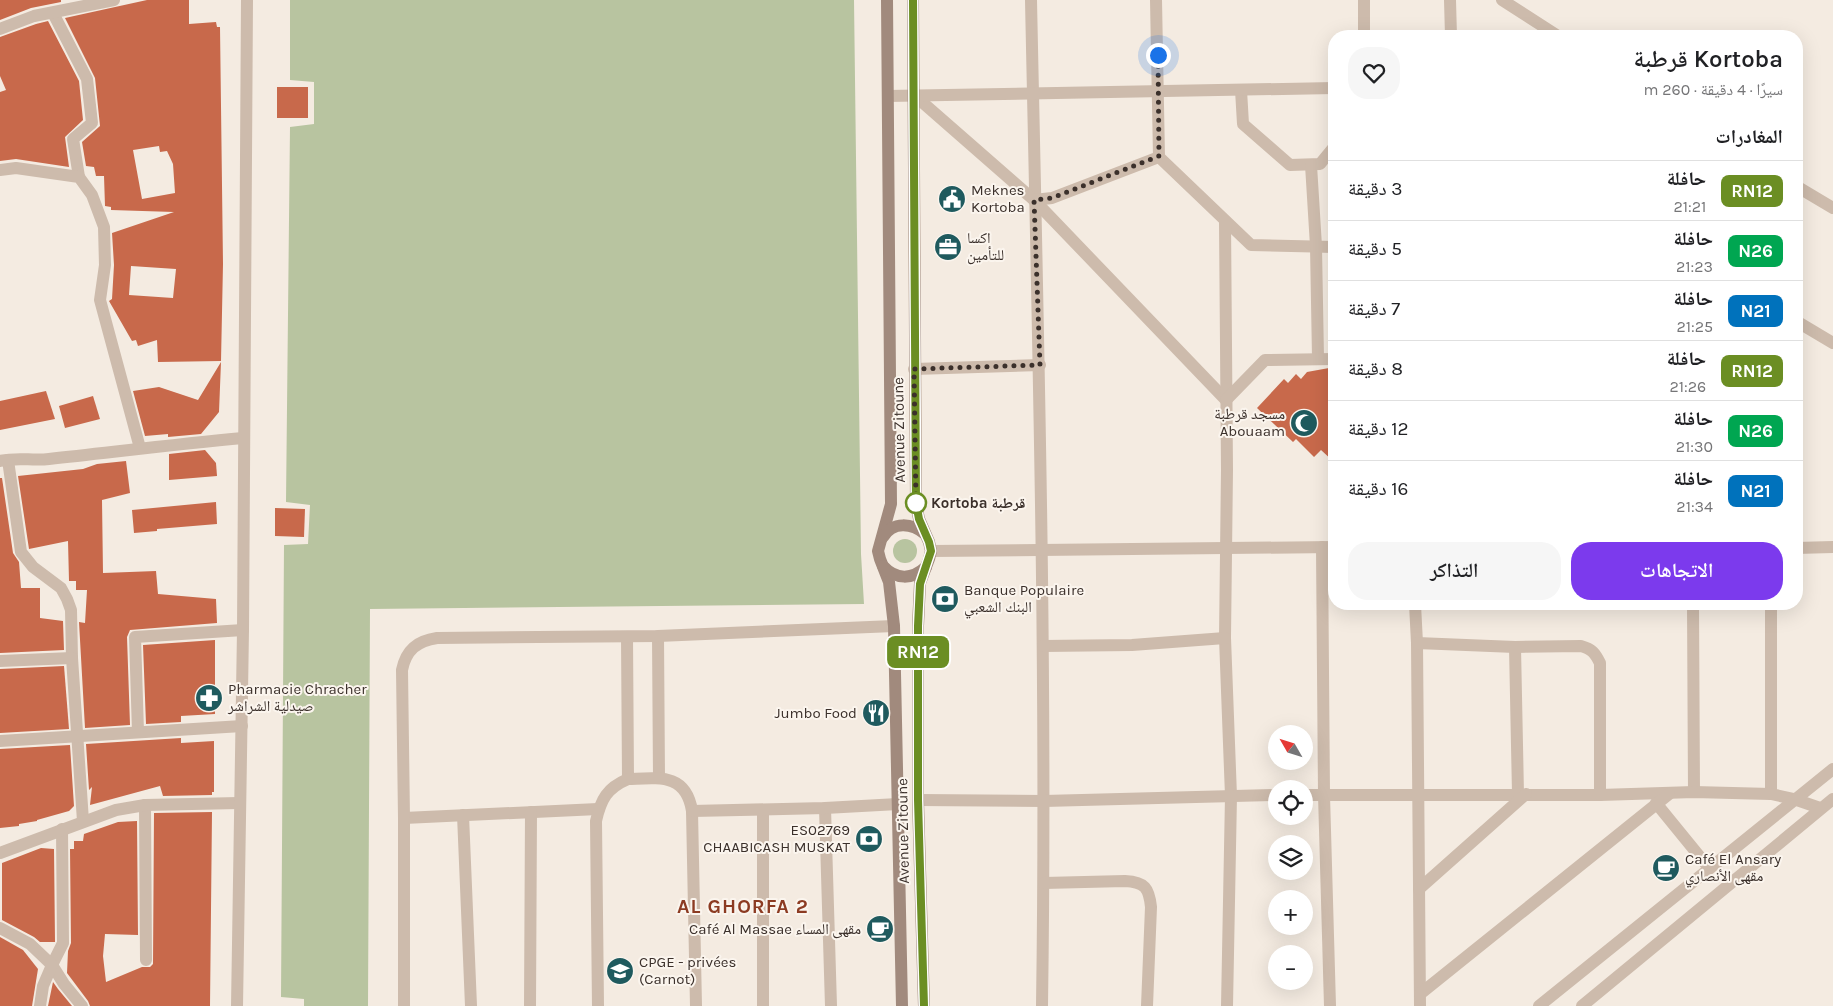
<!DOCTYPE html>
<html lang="ar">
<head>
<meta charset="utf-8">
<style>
  :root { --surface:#fff; --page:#f6f6f6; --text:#202124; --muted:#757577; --line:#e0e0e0; --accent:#7c3aed }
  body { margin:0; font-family:Karla,"Noto Naskh Arabic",sans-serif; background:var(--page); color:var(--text); direction:rtl; height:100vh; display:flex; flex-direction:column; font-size:19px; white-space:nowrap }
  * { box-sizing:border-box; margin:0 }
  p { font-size:16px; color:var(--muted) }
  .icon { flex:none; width:28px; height:28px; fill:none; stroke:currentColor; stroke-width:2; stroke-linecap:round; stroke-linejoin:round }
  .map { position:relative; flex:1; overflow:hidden; direction:ltr }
  .drawer { position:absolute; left:1328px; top:30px; width:475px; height:580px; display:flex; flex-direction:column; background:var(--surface); border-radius:20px; box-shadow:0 5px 20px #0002; direction:rtl }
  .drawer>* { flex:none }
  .badge { padding:0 10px; border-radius:8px; font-size:18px; line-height:32px }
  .needle { width:32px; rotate:309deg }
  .controls { position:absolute; left:1268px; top:725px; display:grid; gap:10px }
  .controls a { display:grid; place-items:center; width:45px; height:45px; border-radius:50%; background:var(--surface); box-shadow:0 5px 20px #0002; font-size:25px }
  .you { position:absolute; width:25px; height:25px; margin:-12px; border:4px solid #fff; border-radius:50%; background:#1a73e8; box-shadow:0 0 0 8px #1a73e833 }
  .map>.badge { position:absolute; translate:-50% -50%; box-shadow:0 0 0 2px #fff }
  h2 { padding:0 20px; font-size:19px; line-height:45px }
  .round { display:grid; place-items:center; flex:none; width:52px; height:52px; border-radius:20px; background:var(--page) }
  .head { display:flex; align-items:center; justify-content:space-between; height:85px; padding:0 20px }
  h1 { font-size:24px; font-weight:600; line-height:38px }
  .button { display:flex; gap:10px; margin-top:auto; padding:10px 20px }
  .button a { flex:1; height:58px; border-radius:20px; background:var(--accent); color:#fff; font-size:20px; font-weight:600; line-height:58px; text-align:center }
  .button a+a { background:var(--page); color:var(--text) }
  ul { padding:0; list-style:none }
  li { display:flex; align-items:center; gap:15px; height:60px; padding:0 20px; border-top:1px solid var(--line) }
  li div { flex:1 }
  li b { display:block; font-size:19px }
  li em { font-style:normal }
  li .badge { min-width:55px; font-weight:700; text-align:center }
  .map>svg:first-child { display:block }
  .green { fill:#b8c4a0 }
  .building { fill:#c8694b; fill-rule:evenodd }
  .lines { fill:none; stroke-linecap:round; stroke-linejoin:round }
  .street { stroke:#cdbbac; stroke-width:12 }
  .secondary { stroke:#a18a7d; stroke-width:12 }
  .line-casing { stroke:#fff; stroke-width:11 }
  .line { stroke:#6b8e23; stroke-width:8 }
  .walk { stroke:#3b302b; stroke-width:5; stroke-dasharray:0 9 }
  .stop-dot { fill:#fff; stroke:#6b8e23; stroke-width:2.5 }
  .labels { text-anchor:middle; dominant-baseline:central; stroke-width:4; stroke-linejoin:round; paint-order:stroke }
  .poi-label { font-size:15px; fill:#3b302b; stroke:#fbf5ee; text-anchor:start }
  .street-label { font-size:15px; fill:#3b302b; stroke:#fbf5ee }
  .stop-label { font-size:15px; font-weight:bold; fill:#3b302b; stroke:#fbf5ee; text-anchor:start }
  .district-label { font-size:20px; font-weight:bold; letter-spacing:1px; fill:#8c3b22; stroke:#fbf5ee }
</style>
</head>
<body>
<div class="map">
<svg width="1833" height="1006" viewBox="0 0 1833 1006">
  <rect width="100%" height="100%" fill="#f4ebe1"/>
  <g class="green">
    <path d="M290,0H854L861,554L864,604L370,609L368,1006H304V999L281,997L284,545L308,544L310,505L286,502L290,127L314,124V82L290,80Z"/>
    <circle cx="905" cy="551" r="12"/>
  </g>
  <g class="building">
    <path d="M0,0H61V2L31,8L0,20Z"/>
    <path d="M147,0H189V24L216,22L217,27H220L223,264L221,361L158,362L157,340L138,346L136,340L132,341L109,301L112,299L114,265L112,233L174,212L111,210V207L105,206L104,176H96L94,167L86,166L82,142L100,126L95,78L65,18ZM159,146L160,152L167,151L173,164L175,193L142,199L133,150ZM131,266L176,269L173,298L129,295Z"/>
    <path d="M48,21L79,81L83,120L65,137L69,167L16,159L0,161V92L6,90L0,76V37L36,24Z"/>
    <rect x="277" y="87" width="31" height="31"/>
    <path d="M221,362L219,412L201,434L168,437V434L145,436L133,391L159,387L198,400Z"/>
    <path d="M1329,368L1334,372V462L1321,450L1314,457L1296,439L1293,442L1257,408L1284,379L1288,383L1296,374L1301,379L1307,372Z"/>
    <path d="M46,391L55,419L0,430V401Z"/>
    <path d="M93,396L100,419L65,428L59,406Z"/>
    <path d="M205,450L216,463L217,476L169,480V454Z"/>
    <path d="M126,461L130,493L102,500L103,573L156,571L158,594L216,599L217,623L130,630L127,637L130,725L85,728L79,622L85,623L87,590H76V581H69L68,541L29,549L18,476L83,469L97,464Z"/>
    <path d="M0,478H2L13,553L19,562L21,588H40V618L63,621L64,650L0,653Z"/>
    <path d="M216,502L217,524L157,529V531L134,533L132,510Z"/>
    <path d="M275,508L305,509L304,537L275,536Z"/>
    <path d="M215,640V714L181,716V722L146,724L143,645Z"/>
    <path d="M64,666L69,729L0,733V669Z"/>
    <path d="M181,738V743L214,741V792H212V795L163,796L160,786L90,805L92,787L89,790L86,744Z"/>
    <path d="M70,745L74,806L69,811L37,820V821L19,824V826L0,828V749Z"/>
    <path d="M212,812L210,1006H90L88,1001L67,973L68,951L71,943L70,849H74V841H83L84,834L118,822L137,821L138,935L105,934L103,956L106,982L142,967H150L153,964L154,813Z"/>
    <path d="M41,848L54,849L55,942H40L34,937L2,920V863Z"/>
    <path d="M0,937L23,950L38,969L32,1006H0Z"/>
    <path d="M53,982L58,989L72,1006H48Z"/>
  </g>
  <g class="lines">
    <g class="street">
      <path d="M1031,0C1038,335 1047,671 1042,1006"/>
      <path d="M1156,0L1159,157L1251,245L1334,247"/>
      <path d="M1364,0V36"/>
      <path d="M1450,0L1451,36"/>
      <path d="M1502,0L1558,36"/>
      <path d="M53,13L87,79L92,123L73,139L79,177"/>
      <path d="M0,29L34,16L114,0"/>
      <path d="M1241,90L1243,124L1290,165L1320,164L1334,147"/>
      <path d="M914,95L1034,200L1226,400"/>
      <path d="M888,96L1334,88"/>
      <path d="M1311,165L1316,246L1318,358"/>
      <path d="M0,170L16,168L79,177L92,195L104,227L105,265L100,300L140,448"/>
      <path d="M1796,186L1833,208"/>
      <path d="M1034,200L1052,198L1159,157"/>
      <path d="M1225,221L1227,470L1225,638L1231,796L1227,1006"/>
      <path d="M1796,321L1833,343"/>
      <path d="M914,369L1040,365"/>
      <path d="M1226,400L1265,360L1334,359"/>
      <path d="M8,460L21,552L33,567L61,588L67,599L71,610L72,658L83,821"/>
      <path d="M0,461C16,457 33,461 49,459C114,452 178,444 243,438"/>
      <path d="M1322,547L1324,795L1330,1006"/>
      <path d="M1796,548L1833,547"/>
      <path d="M931,551L1334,547"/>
      <path d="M1415,604L1417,643L1420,1006"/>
      <path d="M1693,604L1694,792"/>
      <path d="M1771,604V794"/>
      <path d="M658,636L659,778"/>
      <path d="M627,637L628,779C659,778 686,773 692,811L696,1006"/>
      <path d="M1417,643L1515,647L1581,646C1592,649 1595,653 1600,663V795"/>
      <path d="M1043,646L1132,645L1225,638"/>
      <path d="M1515,647L1518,794"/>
      <path d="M0,661L72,658"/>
      <path d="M138,732L135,637L243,630"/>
      <path d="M0,741L242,726"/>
      <path d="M1304,795H1600L1694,792L1771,794L1794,799L1820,808"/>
      <path d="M918,800L1044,801L1276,795"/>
      <path d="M1656,803L1709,868"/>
      <path d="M145,805L146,960"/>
      <path d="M825,808L831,1006"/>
      <path d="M763,810V1006"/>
      <path d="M692,811L825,808L898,804"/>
      <path d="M463,815L471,1006"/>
      <path d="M404,818L598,809"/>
      <path d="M62,829L63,943L52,965L64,984L82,1006"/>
      <path d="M0,853L116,810L145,805L239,803"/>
      <path d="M1044,883L1125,881C1145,882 1149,888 1151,907L1147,1006"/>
      <path d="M1419,889L1526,794"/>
      <path d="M0,928L30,944L52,965L43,986L40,1006"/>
      <path d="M1420,994L1669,794"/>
      <path d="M237,1006L243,630L247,0"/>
      <path d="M404,1006V818L402,670C406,650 417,641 437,638L658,636L894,626"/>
      <path d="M530,1006L531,812"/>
      <path d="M598,1006L596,821C601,799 607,788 628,779"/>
      <path d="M1539,1006L1833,769"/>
      <path d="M1582,1006L1833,799"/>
    </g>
    <g class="secondary">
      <path d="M887,0L891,504L878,551L880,559L889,582L894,626L902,1006"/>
      <path d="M913,0L916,503L919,519L929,542L931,551L929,559L920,583L918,626V800L924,1006"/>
      <path d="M883,537C893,521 912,523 925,534"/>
      <path d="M883,566C896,580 912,580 926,567"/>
    </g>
  </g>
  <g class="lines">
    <g class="line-casing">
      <path id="line" d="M913,0L916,503L919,519L929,542L931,551L920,584L918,626V800L924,1006"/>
    </g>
    <use href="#line" class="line"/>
    <path class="walk" d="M916,503L914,369L1040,365L1034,200L1052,198L1159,156L1158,55"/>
  </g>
  <defs>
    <g id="civic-disc" transform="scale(1.4375)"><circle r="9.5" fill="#1f5a5e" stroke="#fbf5ee"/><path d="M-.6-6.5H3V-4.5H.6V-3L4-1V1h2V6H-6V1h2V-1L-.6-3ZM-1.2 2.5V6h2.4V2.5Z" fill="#fff"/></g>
    <g id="office-disc" transform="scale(1.4375)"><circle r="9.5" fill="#1f5a5e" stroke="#fbf5ee"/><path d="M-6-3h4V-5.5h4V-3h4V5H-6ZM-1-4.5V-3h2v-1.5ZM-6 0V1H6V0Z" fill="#fff"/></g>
    <g id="mosque-disc" transform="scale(1.4375)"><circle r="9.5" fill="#1f5a5e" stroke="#fbf5ee"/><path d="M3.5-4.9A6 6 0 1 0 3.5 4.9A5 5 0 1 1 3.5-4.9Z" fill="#fff"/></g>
    <g id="bank-disc" transform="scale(1.4375)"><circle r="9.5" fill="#1f5a5e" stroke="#fbf5ee"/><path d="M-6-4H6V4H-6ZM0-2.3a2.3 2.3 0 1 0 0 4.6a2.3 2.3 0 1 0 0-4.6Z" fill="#fff"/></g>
    <g id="pharmacy-disc" transform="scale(1.4375)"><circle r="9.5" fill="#1f5a5e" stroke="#fbf5ee"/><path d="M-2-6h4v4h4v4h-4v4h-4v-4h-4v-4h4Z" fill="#fff"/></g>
    <g id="restaurant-disc" transform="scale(1.4375)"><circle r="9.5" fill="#1f5a5e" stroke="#fbf5ee"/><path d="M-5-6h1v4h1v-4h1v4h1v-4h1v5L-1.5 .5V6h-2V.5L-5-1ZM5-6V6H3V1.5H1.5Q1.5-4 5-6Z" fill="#fff"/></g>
    <g id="cafe-disc" transform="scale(1.4375)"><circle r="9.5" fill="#1f5a5e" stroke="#fbf5ee"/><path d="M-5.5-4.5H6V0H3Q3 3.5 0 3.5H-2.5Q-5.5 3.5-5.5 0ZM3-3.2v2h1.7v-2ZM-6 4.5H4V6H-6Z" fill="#fff"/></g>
    <g id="university-disc" transform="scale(1.4375)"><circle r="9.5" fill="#1f5a5e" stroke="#fbf5ee"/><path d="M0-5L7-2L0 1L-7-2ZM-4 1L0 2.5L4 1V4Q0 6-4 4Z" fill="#fff"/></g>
  </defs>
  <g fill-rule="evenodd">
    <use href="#civic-disc" x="952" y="199"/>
    <use href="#office-disc" x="948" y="247"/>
    <use href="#mosque-disc" x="1304" y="423"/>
    <use href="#bank-disc" x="945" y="599"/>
    <use href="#pharmacy-disc" x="209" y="698"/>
    <use href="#restaurant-disc" x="876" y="713"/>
    <use href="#bank-disc" x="869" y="839"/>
    <use href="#cafe-disc" x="1666" y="868"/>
    <use href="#cafe-disc" x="880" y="929"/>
    <use href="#university-disc" x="620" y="971"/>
  </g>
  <circle class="stop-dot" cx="916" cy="503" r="10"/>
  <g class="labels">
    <g class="poi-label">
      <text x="971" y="190">Meknes<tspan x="971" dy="17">Kortoba</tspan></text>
      <text x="967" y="238">اكسا<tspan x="967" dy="17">للتأمين</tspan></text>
      <text x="1285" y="414" text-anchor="end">مسجد قرطبة<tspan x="1285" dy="17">Abouaam</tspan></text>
      <text x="964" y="590">Banque Populaire<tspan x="964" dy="17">البنك الشعبي</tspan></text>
      <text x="228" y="689">Pharmacie Chracher<tspan x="228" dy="17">صيدلية الشراشر</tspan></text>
      <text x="857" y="713" text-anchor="end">Jumbo Food</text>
      <text x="850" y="830" text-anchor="end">ES02769<tspan x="850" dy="17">CHAABICASH MUSKAT</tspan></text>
      <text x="1685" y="859">Café El Ansary<tspan x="1685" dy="17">مقهى الأنصاري</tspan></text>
      <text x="861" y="929" text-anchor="end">Café Al Massae مقهى المساء</text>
      <text x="639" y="962">CPGE - privées<tspan x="639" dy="17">(Carnot)</tspan></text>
    </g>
    <g class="street-label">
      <text transform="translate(899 430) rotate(-91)">Avenue Zitoune</text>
      <text transform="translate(903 831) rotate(-91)">Avenue Zitoune</text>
    </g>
    <g class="stop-label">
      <text x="931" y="503">Kortoba قرطبة</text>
    </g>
    <g class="district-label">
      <text x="743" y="906">AL GHORFA 2</text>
    </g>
  </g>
</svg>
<div class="controls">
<a><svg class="needle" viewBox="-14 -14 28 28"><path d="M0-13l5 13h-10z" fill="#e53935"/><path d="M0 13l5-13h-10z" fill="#757577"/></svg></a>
<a><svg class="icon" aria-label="locate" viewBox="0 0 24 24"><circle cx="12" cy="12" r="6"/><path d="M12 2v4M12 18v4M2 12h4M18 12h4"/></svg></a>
<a><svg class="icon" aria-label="layers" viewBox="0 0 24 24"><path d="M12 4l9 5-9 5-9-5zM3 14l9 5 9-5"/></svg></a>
<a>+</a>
<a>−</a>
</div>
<div class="you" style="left:1158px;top:55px"></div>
<b class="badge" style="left:918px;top:652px;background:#6b8e23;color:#fff">RN12</b>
<section class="drawer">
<div class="head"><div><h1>Kortoba قرطبة</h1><p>سيرًا · 4 دقيقة · 260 m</p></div><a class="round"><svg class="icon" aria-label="heart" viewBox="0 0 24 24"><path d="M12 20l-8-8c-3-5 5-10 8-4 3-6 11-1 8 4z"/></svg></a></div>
<h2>المغادرات</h2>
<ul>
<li><span class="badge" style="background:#6b8e23;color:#fff">RN12</span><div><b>حافلة</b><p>21:21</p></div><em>3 دقيقة</em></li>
<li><span class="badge" style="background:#00a651;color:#fff">N26</span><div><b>حافلة</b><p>21:23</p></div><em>5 دقيقة</em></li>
<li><span class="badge" style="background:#0072bc;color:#fff">N21</span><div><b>حافلة</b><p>21:25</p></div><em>7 دقيقة</em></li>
<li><span class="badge" style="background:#6b8e23;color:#fff">RN12</span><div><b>حافلة</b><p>21:26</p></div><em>8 دقيقة</em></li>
<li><span class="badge" style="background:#00a651;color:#fff">N26</span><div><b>حافلة</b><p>21:30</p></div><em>12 دقيقة</em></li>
<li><span class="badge" style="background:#0072bc;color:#fff">N21</span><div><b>حافلة</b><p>21:34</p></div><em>16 دقيقة</em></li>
</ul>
<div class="button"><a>الاتجاهات</a><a>التذاكر</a></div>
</section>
</div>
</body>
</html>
